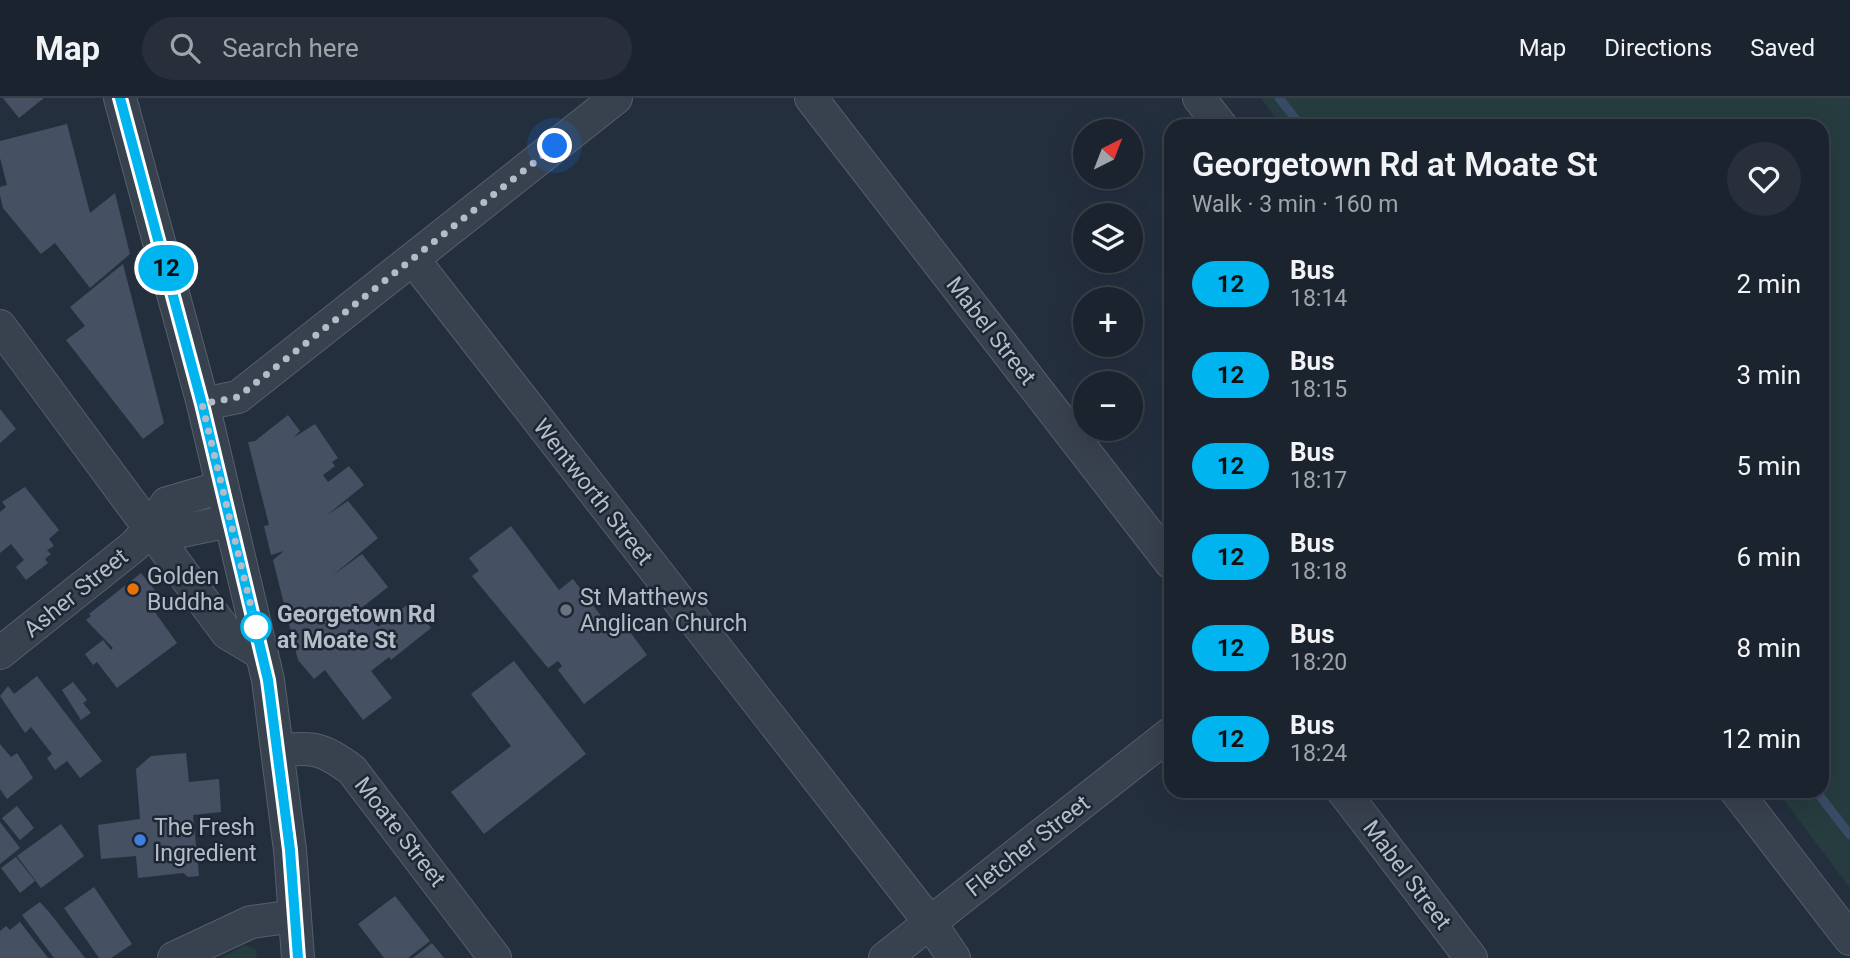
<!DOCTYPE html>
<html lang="en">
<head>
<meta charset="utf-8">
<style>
  :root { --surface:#1b232e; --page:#282f3a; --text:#f1f3f6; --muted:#a0a4aa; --line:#39404a }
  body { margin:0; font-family:Roboto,sans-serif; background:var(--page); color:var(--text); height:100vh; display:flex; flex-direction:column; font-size:26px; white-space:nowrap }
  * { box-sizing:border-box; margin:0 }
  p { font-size:23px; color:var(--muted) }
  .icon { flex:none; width:38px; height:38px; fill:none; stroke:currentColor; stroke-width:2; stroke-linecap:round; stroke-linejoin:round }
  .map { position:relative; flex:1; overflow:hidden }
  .sheet { position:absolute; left:1164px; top:21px; width:665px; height:679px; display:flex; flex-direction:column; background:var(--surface); border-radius:21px; box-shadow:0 7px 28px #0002,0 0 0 2px var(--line) }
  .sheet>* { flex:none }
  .badge { padding:0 14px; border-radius:23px; font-size:24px; line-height:46px }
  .needle { width:46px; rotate:42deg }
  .tools { position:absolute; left:1073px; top:21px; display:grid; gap:14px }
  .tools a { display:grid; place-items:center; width:70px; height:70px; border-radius:50%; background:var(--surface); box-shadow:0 7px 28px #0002,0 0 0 2px var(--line); font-size:35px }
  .you { position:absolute; width:35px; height:35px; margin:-18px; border:5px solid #fff; border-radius:50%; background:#1a73e8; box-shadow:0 0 0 10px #1a73e833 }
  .map>.badge { position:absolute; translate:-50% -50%; box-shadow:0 0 0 4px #fff }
  .round { display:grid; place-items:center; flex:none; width:74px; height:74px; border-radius:37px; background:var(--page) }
  .head { display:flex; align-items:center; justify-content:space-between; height:119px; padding:0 28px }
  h1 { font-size:33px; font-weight:600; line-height:52px }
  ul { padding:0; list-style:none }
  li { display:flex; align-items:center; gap:21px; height:91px; padding:0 28px }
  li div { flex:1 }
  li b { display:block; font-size:26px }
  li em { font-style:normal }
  li .badge { min-width:77px; font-weight:700; text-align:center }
  header { display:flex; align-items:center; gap:42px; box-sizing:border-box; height:98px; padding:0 35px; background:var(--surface); border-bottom:2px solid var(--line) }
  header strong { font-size:33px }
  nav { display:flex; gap:38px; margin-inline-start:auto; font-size:24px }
  .search { width:490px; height:63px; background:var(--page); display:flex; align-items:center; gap:18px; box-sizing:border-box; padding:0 24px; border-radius:38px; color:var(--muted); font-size:26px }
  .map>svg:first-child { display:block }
  .green { fill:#263c3f }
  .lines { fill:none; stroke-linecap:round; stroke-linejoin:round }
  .stream { stroke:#394c67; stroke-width:9 }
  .building { fill:#455162 }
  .minor-casing { stroke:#565f6c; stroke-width:34 }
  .minor { stroke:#38414e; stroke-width:32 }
  .line-casing { stroke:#fff; stroke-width:16 }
  .line { stroke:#00b5ef; stroke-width:10 }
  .walk { stroke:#b4bcc9; stroke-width:7; stroke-dasharray:0 12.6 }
  .food-dot { fill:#e8710a; stroke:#1d2633; stroke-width:2.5 }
  .worship-dot { fill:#6b7280; stroke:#1d2633; stroke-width:2.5 }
  .stop-dot { fill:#fff; stroke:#00b5ef; stroke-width:3.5 }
  .shop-dot { fill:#3f7fe0; stroke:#1d2633; stroke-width:2.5 }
  .labels { text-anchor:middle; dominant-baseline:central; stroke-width:5; stroke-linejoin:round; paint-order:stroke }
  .street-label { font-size:23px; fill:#b4bcc9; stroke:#1d2633 }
  .poi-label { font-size:23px; fill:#b4bcc9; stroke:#1d2633; text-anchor:start }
  .stop-label { font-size:23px; font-weight:bold; fill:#b4bcc9; stroke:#1d2633; text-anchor:start }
</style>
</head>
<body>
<header>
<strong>Map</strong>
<div class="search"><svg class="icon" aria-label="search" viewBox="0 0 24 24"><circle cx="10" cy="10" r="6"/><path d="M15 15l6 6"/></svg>Search here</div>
<nav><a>Map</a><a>Directions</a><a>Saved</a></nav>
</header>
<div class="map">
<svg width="1850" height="860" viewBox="0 0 1850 860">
  <rect width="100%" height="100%" fill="#242f3e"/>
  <g class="green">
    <path d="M1261,0H1850V790L1777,693H1822V28H1282Z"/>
    <path d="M245,847L256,852L257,860H221Z"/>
  </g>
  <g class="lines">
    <g class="stream">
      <path d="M1279,0L1301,28"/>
      <path d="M1816,693L1850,737"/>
    </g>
  </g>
  <g class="building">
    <path d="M3,0H44L19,20Z"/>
    <path d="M67,26L90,115L115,95L130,156L90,190L55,145L41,156L3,110L0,97V89L7,87L0,60V43Z"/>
    <path d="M123,166L164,325L143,341L66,242L85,228L70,209Z"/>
    <path d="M0,311L16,331L0,345Z"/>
    <path d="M288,317L300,333L293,340L315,326L338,360L332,364L335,368L323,377L328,384L349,368L364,387L327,417L348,403L378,440L332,478L362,456L388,489L351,518L353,520L364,511L378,529L411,504L431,530L391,562L389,559L371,573L392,600L363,622L325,572L314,581L298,562L273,462L284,453L271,457L264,428L269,427L248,344L255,343Z"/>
    <path d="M25,389L59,432L49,441L54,448L47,452L51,456L45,461L48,465L26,482L16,469L24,462L11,446L0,455V414L6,409L2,404Z"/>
    <path d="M511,428L559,492L573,481L611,531L622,523L647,557L584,606L558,572L562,568L558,563L548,570L472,478L479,473L469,460Z"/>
    <path d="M141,475L157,495L147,503L177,545L117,590L97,564L93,567L85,556L103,542L111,552L113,550L86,522L91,518L89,516Z"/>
    <path d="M514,563L586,656L484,736L451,694L511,648L471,596Z"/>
    <path d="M37,578L102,663L80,680L67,663L55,672L47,660L52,656L31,629L25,635L0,598L8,588L14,596Z"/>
    <path d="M73,584L87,602L83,605L91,615L81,622L62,592Z"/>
    <path d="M0,646L11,659L17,655L33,680L7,701L0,691Z"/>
    <path d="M186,655L189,684L219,681L221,714L193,717L199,778L188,779L183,775L138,780L136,758L101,761L98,727L140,721L136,671L151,658Z"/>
    <path d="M17,708L34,730L20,742L2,720Z"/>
    <path d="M0,724L20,750L0,766Z"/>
    <path d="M61,726L84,758L41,790L17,758Z"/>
    <path d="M16,759L35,783L20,795L1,770Z"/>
    <path d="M94,789L132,846L111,860H99L64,810Z"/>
    <path d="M395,798L430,843L408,860H384L358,826Z"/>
    <path d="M40,804L49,814L85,860H54L22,817Z"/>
    <path d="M20,824L48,860H0V833L6,828L10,832Z"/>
    <path d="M432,845L444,860H413Z"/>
  </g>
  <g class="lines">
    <g class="minor-casing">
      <g id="minor">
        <path d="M120,0L203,306L268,582L290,752L298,860"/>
        <path d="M811,0L1171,465"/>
        <path d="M1199,0L1221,28"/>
        <path d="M413,161L931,826L954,860"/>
        <path d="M0,228L227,535L262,556"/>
        <path d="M203,306L238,299L616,0"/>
        <path d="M149,432L172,435L229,423"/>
        <path d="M0,555L134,448L149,432L167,405L222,389"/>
        <path d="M278,653C313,648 324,651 352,672L495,860"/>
        <path d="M1343,693L1471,860"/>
        <path d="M1736,693L1850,841"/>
        <path d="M174,860L251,824L295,818"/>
        <path d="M885,860L1171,635"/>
      </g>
    </g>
    <use href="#minor" class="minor"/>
  </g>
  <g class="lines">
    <g class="line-casing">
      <path id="line" d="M120,0L202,306L268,582L290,752L298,860"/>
    </g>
    <use href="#line" class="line"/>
    <path class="walk" d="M256,529L202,306L238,299L555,48"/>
  </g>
  <circle class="food-dot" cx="133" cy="491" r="7"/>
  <circle class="worship-dot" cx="566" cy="512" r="7"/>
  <circle class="stop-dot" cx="256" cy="529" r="14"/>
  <circle class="shop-dot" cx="140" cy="742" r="7"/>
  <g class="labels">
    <g class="street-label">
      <text transform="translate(991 233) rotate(52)">Mabel Street</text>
      <text transform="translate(593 394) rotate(52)">Wentworth Street</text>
      <text transform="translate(76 495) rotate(-39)">Asher Street</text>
      <text transform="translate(400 734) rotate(52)">Moate Street</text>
      <text transform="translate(1028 748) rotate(-38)">Fletcher Street</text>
      <text transform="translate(1407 777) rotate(53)">Mabel Street</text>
    </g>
    <g class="poi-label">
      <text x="147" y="478">Golden<tspan x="147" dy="26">Buddha</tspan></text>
      <text x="580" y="499">St Matthews<tspan x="580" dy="26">Anglican Church</tspan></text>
      <text x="154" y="729">The Fresh<tspan x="154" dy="26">Ingredient</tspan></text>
    </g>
    <g class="stop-label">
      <text x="277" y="516">Georgetown Rd<tspan x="277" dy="26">at Moate St</tspan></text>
    </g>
  </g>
</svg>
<div class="tools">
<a><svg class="needle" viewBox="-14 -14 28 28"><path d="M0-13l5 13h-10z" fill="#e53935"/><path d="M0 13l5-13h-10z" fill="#a0a4aa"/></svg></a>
<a><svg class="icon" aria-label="layers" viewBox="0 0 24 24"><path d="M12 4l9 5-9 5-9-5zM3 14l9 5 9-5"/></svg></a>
<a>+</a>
<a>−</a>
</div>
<div class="you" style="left:555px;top:48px"></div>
<b class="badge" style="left:166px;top:170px;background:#00b5ef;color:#111">12</b>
<section class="sheet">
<div class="head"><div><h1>Georgetown Rd at Moate St</h1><p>Walk · 3 min · 160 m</p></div><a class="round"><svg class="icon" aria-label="heart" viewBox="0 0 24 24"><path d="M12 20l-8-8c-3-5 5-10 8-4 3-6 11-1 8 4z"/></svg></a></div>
<ul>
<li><span class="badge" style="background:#00b5ef;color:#111">12</span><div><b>Bus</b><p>18:14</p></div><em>2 min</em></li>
<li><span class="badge" style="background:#00b5ef;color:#111">12</span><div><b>Bus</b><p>18:15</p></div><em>3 min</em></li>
<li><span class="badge" style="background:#00b5ef;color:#111">12</span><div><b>Bus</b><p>18:17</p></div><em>5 min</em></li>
<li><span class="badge" style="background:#00b5ef;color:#111">12</span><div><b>Bus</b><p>18:18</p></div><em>6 min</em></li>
<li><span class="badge" style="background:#00b5ef;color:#111">12</span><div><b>Bus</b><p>18:20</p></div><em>8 min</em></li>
<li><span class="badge" style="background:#00b5ef;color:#111">12</span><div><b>Bus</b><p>18:24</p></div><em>12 min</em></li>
</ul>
</section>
</div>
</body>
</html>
